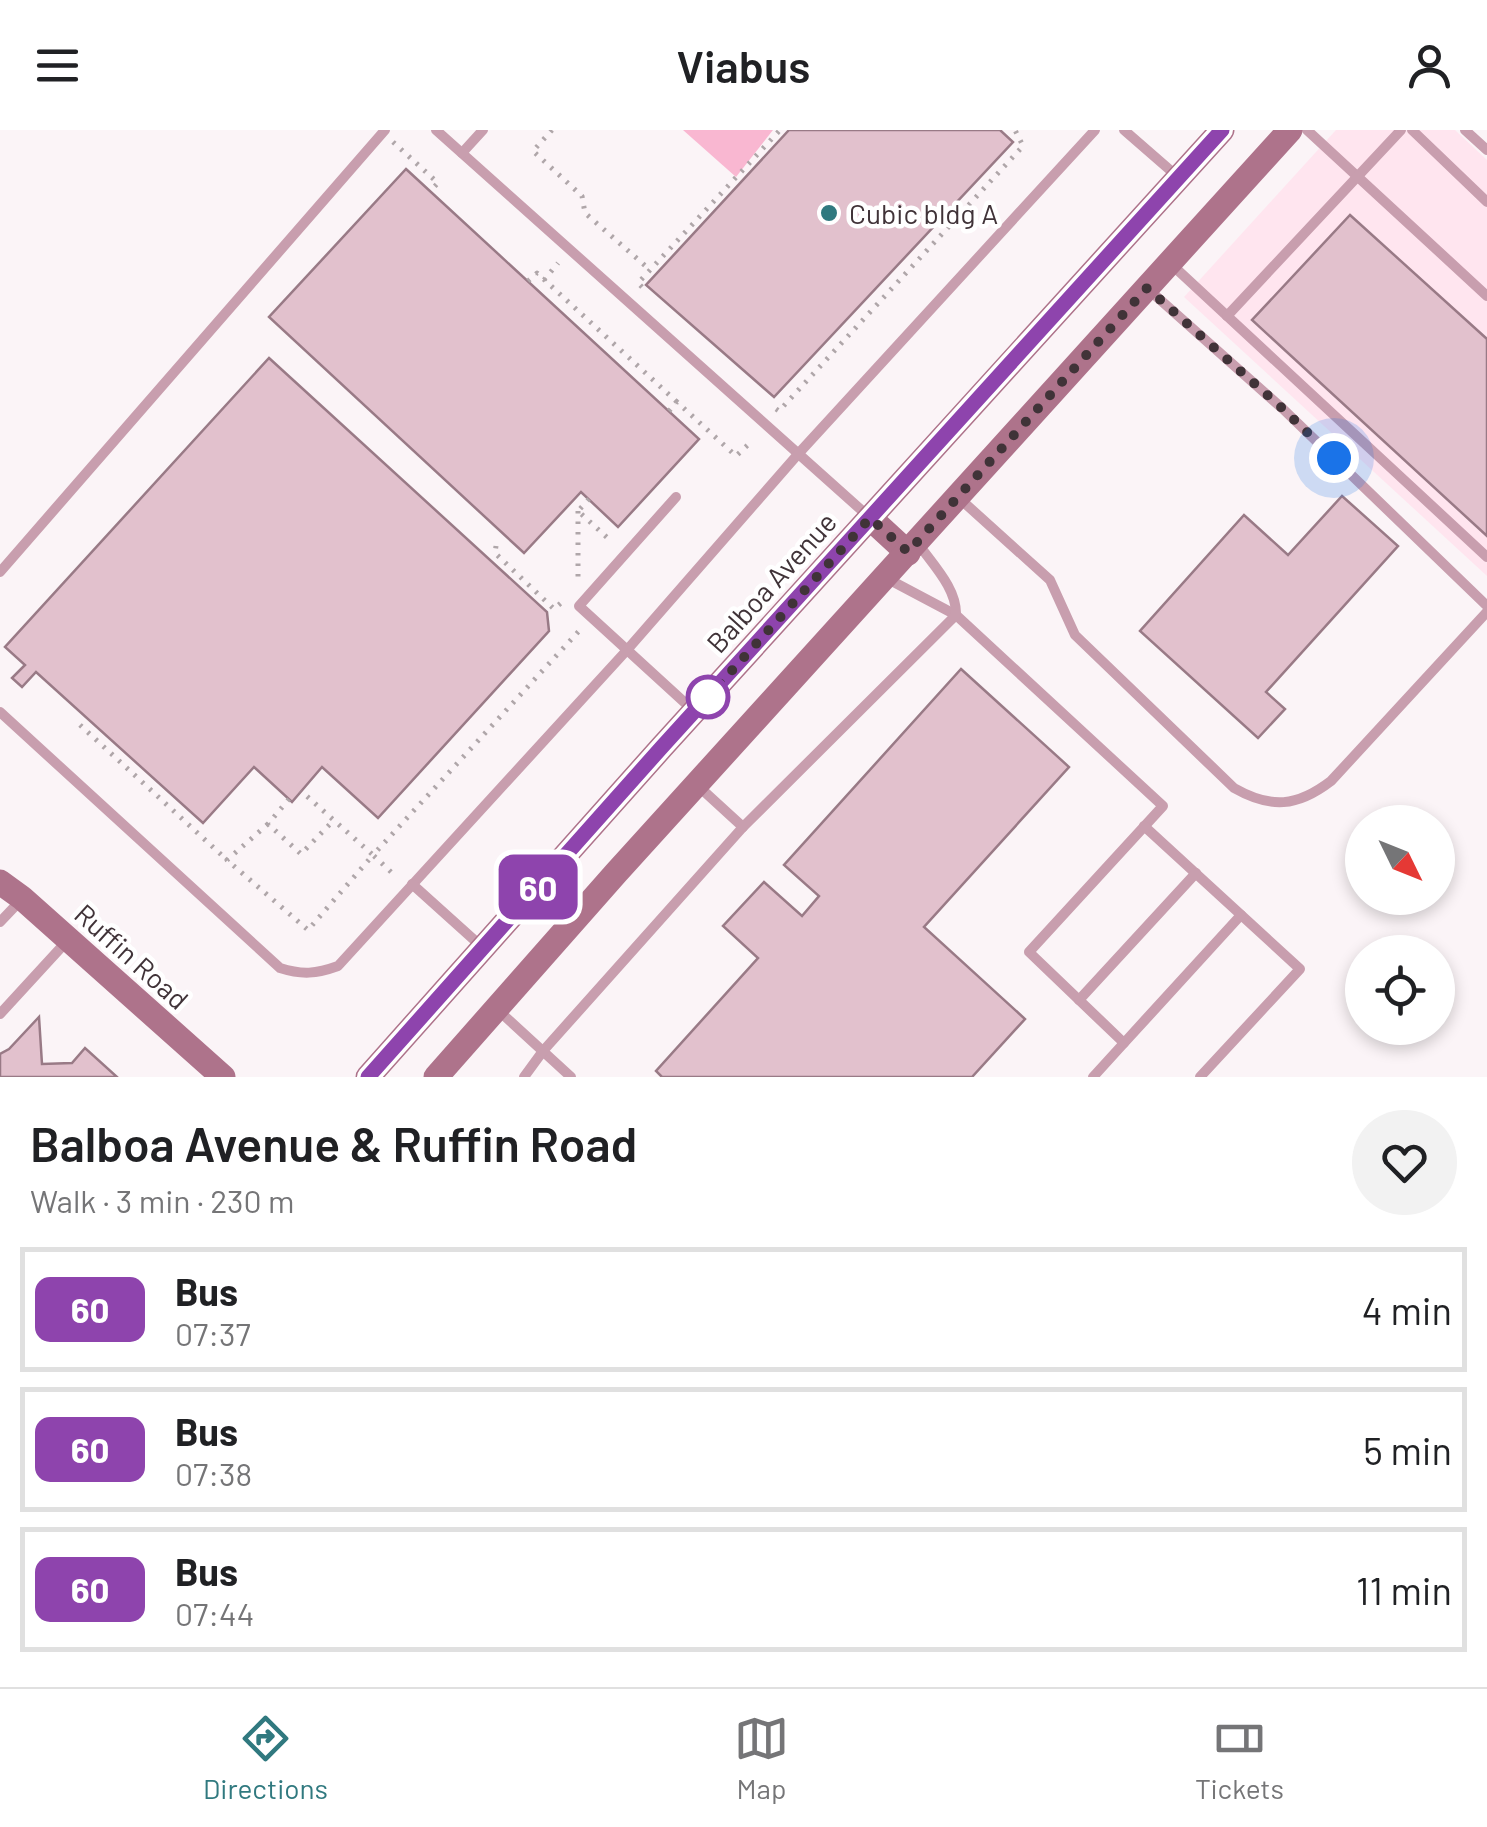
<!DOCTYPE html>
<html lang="en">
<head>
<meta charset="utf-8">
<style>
  :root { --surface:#fff; --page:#f2f2f2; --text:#202124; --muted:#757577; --line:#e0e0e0; --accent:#30797f }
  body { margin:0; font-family:Barlow,sans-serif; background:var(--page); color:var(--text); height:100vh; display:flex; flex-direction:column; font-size:38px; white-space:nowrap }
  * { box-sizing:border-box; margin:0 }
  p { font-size:32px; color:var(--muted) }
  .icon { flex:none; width:55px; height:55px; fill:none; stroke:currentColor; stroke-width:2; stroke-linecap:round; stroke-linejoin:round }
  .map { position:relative; height:947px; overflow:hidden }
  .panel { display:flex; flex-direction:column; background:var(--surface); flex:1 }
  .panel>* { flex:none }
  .badge { padding:0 20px; border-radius:15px; font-size:35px; line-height:65px }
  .needle { width:65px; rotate:133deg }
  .tools { position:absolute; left:1345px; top:675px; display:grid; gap:20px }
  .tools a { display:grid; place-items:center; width:110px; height:110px; border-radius:50%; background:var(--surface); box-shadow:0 5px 15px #0003; font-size:50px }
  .you { position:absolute; width:50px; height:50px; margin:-25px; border:8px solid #fff; border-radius:50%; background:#1a73e8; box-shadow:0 0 0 15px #1a73e833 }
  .map>.badge { position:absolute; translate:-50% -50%; box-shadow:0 0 0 5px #fff }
  .round { display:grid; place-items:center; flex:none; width:105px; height:105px; border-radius:52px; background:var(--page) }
  .head { display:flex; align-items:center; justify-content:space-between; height:170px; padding:0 30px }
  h1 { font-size:48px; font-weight:600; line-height:75px }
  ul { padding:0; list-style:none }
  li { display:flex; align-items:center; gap:30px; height:125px; margin:0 20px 15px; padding:0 10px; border:5px solid var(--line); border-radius:0px }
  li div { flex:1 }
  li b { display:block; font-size:38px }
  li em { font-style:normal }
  li .badge { min-width:110px; font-weight:700; text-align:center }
  header { display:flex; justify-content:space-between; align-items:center; height:130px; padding:0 30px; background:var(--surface); font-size:45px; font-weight:600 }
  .tabs { display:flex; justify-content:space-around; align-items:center; height:140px; border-top:2px solid var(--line); background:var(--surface); font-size:28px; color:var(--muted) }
  .tabs a { display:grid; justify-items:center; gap:5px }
  .tabs .current { color:var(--accent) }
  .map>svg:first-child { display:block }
  .built { fill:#ffe5ef }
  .green { fill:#f9b7d1 }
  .building { fill:#e2c1cd; stroke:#997a86; stroke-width:2.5 }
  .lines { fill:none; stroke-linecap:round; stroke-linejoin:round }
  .path { stroke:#afa6a9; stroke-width:5; stroke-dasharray:2.5 8; stroke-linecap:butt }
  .lane { stroke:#c89eae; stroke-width:10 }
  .secondary { stroke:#ae738b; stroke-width:25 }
  .line-casing { stroke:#fff; stroke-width:22 }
  .line { stroke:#8e44ad; stroke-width:15 }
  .walk { stroke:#403338; stroke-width:10; stroke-dasharray:0 18 }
  .poi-dot { fill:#30797f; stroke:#fff; stroke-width:4 }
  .stop-dot { fill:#fff; stroke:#8e44ad; stroke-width:5 }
  .labels { text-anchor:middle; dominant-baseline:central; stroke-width:9; stroke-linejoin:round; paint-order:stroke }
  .poi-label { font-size:28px; fill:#403338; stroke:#fff; text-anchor:start }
  .street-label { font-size:28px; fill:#403338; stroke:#fff }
</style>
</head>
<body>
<header><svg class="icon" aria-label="menu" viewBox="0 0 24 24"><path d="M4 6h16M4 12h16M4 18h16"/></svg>Viabus<svg class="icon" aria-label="person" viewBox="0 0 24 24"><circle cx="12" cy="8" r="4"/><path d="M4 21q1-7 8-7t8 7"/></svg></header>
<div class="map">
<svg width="1487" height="947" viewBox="0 0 1487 947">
  <rect width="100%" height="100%" fill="#fbf4f7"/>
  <path class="built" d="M1336,0H1455L1487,30V446L1184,167Z"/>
  <path class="green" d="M683,0H773L736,47Z"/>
  <g class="building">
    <path d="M789,0H1000L1013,12L774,267L646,155Z"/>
    <path d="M406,39L699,309L618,397L581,362L524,423L269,187Z"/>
    <path d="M1350,85L1487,209V406L1252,190Z"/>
    <path d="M269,228L547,482L549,501L378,688L322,637L292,672L254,637L203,693L36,542L22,557L12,548L25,535L5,517Z"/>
    <path d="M1342,366L1398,416L1266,562L1285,579L1258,608L1140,501L1244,385L1288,425Z"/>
    <path d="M961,539L1069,637L924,797L1025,889L972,947H662L656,941L758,828L723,796L764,752L802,786L819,766L784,735Z"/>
    <path d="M39,887L42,934L72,933L85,918L117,947H0V924L9,919Z"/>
  </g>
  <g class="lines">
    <g class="path">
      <path d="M552,0L533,21L582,66L585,83L649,139"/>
      <path d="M393,12L438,53L430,61"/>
      <path d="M544,150L558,133"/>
      <path d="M528,151L537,143L677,272"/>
      <path d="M642,157L638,153L780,0"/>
      <path d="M776,279L779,281L1023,16L1015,0"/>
      <path d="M669,281L677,272L736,326L751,312"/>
      <path d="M589,369L578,381L612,412"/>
      <path d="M578,381V449"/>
      <path d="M496,416L495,423L554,479L562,472"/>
      <path d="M80,595L227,730"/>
      <path d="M289,669L268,694L301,724L334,690"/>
      <path d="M268,694L227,730L308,800L373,725L301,661"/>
      <path d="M391,742L373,725L579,501"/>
    </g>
    <g class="lane">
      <path d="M436,0L868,386"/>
      <path d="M1124,0L1178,47"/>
      <path d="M1307,0L1487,166"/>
      <path d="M1412,0L1487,72"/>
      <path d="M1465,0L1487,20"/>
      <path d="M462,23L483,0"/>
      <path d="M1170,133L1487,427"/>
      <path d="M1148,159L1283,279L1487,476"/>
      <path d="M1227,186L1401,0"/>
      <path d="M676,367L579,476L695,582"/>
      <path d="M959,368L1050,450L1075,505L1234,658C1271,679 1297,677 1331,651L1487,482"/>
      <path d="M0,442L385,0"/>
      <path d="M888,449L956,485L1163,676L1029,822L1124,913L1093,947"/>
      <path d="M0,582L280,838C302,845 316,844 338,836L627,520L799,323L1095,0"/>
      <path d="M696,654L743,697"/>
      <path d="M1144,696L1300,839L1200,947"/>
      <path d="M412,754L482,817"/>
      <path d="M0,792L20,771"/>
      <path d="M1079,870L1196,743"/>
      <path d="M498,880L571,947"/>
      <path d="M0,884L67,811"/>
      <path d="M1124,913L1241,785"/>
      <path d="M524,947L543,921L743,697L956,485C957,458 932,434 917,412"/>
    </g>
    <g class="secondary">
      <path d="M870,388L908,423"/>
      <path d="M0,752L22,768L223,947"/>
      <path d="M368,947L661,618L1222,0"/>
      <path d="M436,947L616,743L1290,0"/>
    </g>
  </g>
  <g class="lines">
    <g class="line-casing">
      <path id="line" d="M368,947L661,618L1222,0"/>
    </g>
    <use href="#line" class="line"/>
    <path class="walk" d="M708,567L870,388L908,422L1147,158L1283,279L1334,328"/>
  </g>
  <circle class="poi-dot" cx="829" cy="83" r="10"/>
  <circle class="stop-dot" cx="708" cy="567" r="20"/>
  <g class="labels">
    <g class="poi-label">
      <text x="849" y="83">Cubic bldg A</text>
    </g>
    <g class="street-label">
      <text transform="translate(771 452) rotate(-48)">Balboa Avenue</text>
      <text transform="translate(132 826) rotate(42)">Ruffin Road</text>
    </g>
  </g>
</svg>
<div class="tools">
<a><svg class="needle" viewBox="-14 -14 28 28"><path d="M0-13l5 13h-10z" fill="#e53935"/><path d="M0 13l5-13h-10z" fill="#757577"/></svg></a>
<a><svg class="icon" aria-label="locate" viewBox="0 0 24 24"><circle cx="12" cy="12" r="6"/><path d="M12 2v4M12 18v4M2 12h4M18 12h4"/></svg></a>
</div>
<div class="you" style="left:1334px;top:328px"></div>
<b class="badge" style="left:538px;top:757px;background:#8e44ad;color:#fff">60</b>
</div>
<section class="panel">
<div class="head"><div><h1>Balboa Avenue &amp; Ruffin Road</h1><p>Walk · 3 min · 230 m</p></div><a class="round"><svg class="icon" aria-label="heart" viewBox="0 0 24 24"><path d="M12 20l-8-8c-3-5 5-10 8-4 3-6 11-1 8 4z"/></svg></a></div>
<ul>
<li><span class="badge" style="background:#8e44ad;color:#fff">60</span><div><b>Bus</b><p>07:37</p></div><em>4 min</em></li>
<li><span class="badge" style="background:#8e44ad;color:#fff">60</span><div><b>Bus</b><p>07:38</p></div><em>5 min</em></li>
<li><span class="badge" style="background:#8e44ad;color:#fff">60</span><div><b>Bus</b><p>07:44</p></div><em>11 min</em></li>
</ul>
</section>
<nav class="tabs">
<a class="current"><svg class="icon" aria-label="directions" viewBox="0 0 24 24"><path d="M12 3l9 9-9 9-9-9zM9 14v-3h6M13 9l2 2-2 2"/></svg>Directions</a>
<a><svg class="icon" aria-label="map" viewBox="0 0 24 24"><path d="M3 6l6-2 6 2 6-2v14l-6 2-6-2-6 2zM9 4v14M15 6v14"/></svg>Map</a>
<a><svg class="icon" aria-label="tickets" viewBox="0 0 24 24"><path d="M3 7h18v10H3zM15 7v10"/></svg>Tickets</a>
</nav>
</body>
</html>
